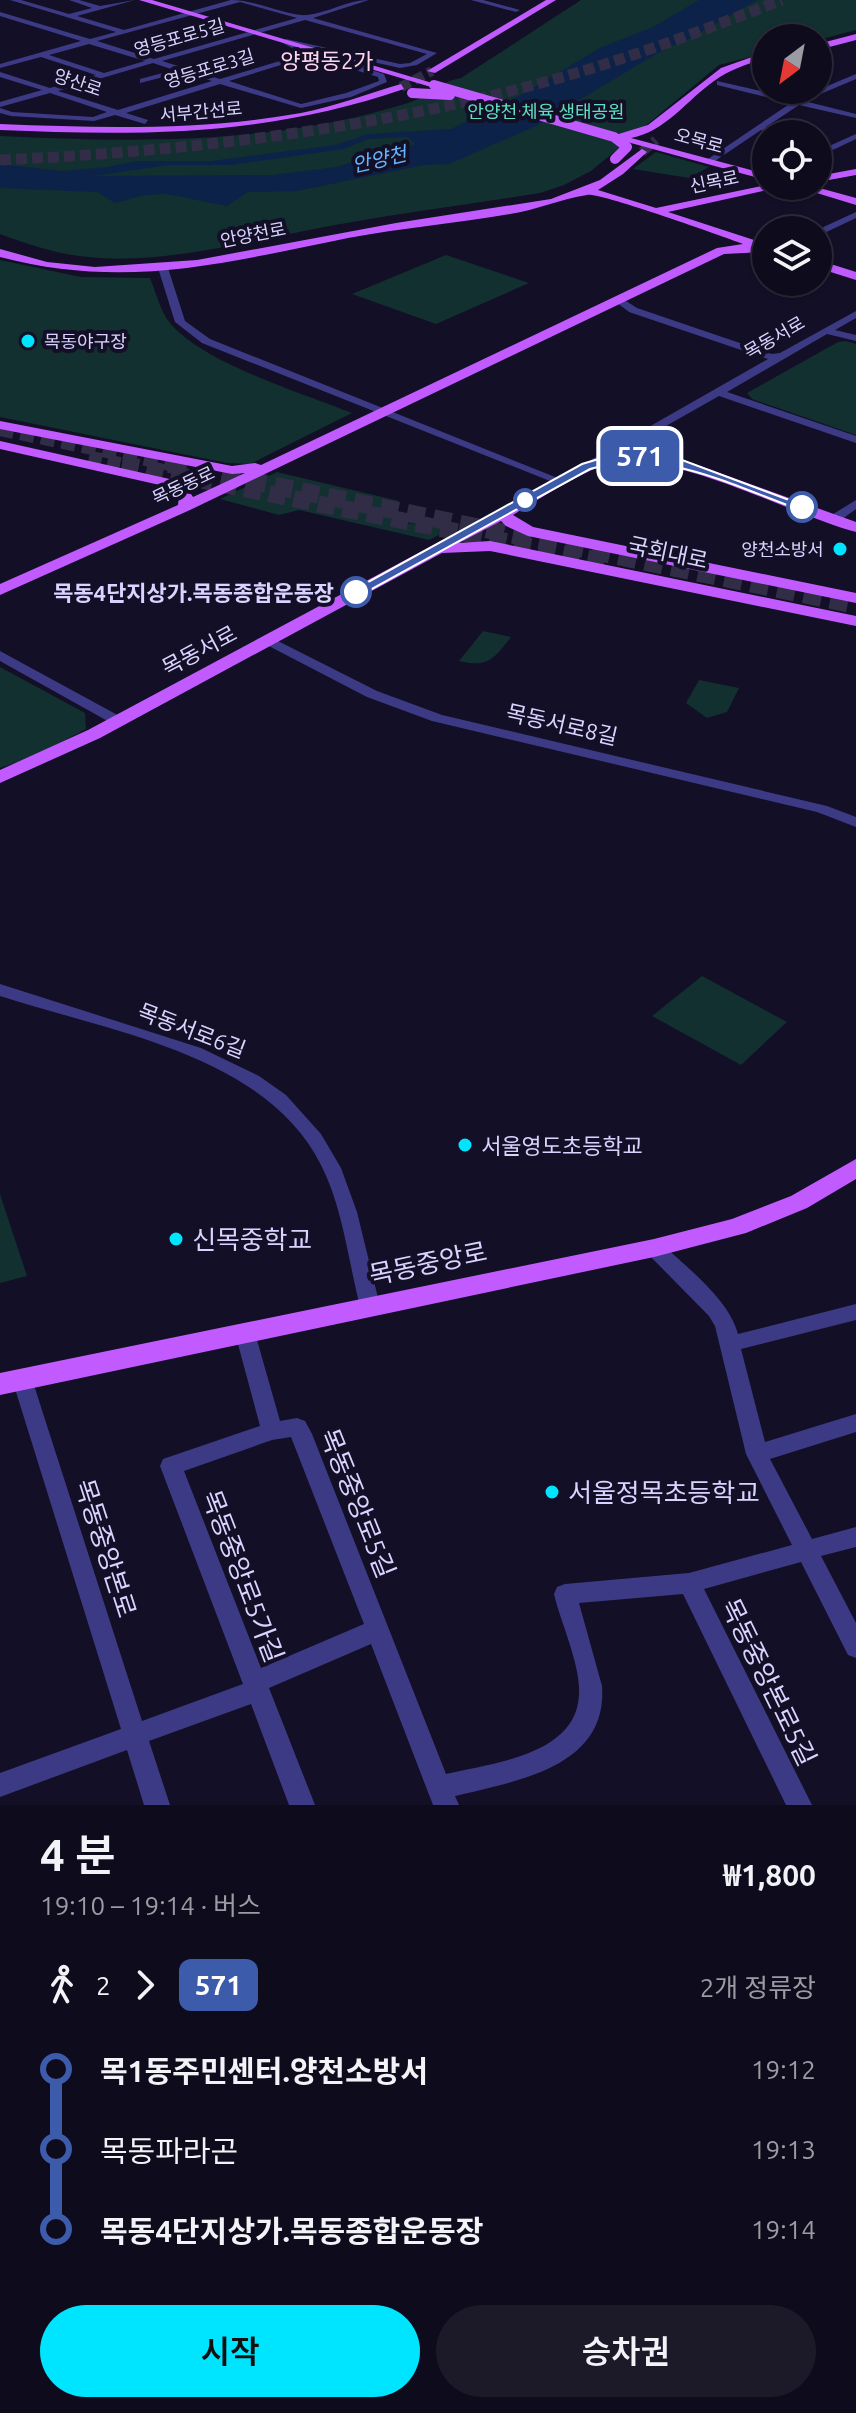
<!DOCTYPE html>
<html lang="ko">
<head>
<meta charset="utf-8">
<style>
  :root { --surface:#0e0b1c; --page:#1c1929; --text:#f1f3f6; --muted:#9b9ba3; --line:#2e2b3b; --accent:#00e5ff }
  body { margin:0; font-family:Ubuntu,"Noto Sans KR",sans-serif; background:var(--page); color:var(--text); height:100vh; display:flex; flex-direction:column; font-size:30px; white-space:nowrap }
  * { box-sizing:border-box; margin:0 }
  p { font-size:26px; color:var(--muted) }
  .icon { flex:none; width:44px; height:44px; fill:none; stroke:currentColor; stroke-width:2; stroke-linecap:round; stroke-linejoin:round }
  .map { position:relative; height:1805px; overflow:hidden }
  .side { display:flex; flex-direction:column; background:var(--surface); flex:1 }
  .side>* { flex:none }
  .badge { padding:0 16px; border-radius:12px; font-size:28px; line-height:52px }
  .needle { width:52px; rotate:212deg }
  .tools { position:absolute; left:752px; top:24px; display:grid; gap:16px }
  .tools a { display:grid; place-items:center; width:80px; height:80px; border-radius:50%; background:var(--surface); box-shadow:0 2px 6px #0004,0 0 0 2px var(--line); font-size:40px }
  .map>.badge { position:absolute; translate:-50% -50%; box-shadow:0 0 0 4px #fff }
  .legs { display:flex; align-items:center; gap:12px; height:88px; padding:0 40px; font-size:26px }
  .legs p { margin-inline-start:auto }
  .summary { display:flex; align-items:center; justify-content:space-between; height:136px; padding:0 40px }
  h1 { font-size:44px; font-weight:600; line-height:60px }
  .primary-button { display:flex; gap:16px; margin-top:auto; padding:16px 40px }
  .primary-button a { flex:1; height:92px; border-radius:48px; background:var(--accent); color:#111; font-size:32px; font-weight:600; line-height:92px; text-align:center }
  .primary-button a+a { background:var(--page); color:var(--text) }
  ul { padding:0 40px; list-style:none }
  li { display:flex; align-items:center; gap:28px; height:80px; font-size:30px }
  li i { display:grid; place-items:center; width:12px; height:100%; margin:0 10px; background:currentColor }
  li i::after { content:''; width:20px; height:20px; margin:-10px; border:6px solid; border-radius:50%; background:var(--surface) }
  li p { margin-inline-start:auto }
  li:first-child i { background:linear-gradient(#0000 50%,currentColor 0) }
  li:last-child i { background:linear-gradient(currentColor 50%,#0000 0) }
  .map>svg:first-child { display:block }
  .green { fill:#12302f }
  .water { fill:#0c2248; fill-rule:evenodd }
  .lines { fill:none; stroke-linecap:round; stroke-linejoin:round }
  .major-tunnel-far2 { stroke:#312d47; stroke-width:10; stroke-dasharray:10 5; stroke-linecap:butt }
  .major-tunnel-far1 { stroke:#312d47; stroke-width:13; stroke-dasharray:13 6; stroke-linecap:butt }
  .major-tunnel { stroke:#312d47; stroke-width:17; stroke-dasharray:17 8; stroke-linecap:butt }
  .highway-tunnel-far2 { stroke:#312d47; stroke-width:11; stroke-dasharray:11 5; stroke-linecap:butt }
  .highway-tunnel-far1 { stroke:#312d47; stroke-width:14; stroke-dasharray:14 7; stroke-linecap:butt }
  .highway-tunnel { stroke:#312d47; stroke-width:18; stroke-dasharray:18 9; stroke-linecap:butt }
  .minor { fill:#3d3a85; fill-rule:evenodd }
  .major { fill:#c25bff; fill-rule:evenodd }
  .major-bridge { stroke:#c25bff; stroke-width:10 }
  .line-1 { fill:#3d5bab; stroke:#fff; stroke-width:2 }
  .poi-dot { fill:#00e5ff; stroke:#130f26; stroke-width:3 }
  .stop-1-dot { fill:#fff; stroke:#3d5bab; stroke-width:4 }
  .labels { text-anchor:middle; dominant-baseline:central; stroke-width:8; stroke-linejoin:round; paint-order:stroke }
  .far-street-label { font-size:18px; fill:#d9d4ff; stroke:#130f26 }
  .far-park-label { font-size:18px; fill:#5fe0c0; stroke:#130f26 }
  .far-poi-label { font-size:18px; fill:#d9d4ff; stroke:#130f26; text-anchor:start }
  .far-water-label { font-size:20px; font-style:italic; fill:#62b6ff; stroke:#130f26 }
  .far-quarter-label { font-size:22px; fill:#ffd6f0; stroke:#130f26 }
  .street-label { font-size:22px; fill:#d9d4ff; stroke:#130f26 }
  .stop-label { font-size:22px; font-weight:bold; fill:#d9d4ff; stroke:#130f26; text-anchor:end }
  .poi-label { font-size:22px; fill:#d9d4ff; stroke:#130f26; text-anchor:start }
  .near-poi-label { font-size:26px; fill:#d9d4ff; stroke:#130f26; text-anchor:start }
  .near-street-label { font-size:26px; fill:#d9d4ff; stroke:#130f26 }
</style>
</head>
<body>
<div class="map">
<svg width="856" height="1805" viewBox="0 0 856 1805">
  <rect width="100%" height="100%" fill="#130f26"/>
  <g class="green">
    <path d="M581,0H856V30L818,40L766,38V53L719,65L591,171L564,185L540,193C474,204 407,212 341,224C267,237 162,266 88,257C57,254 29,245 0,234V136C122,142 245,144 365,115C382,110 402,106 418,99C433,91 443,81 461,78Z"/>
    <path d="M656,152L709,167L689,178L633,169Z"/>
    <path d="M446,255L529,283L436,324L352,294Z"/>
    <path d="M0,260L81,277L150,278C156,292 160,311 170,323C203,363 302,393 352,413L250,464L227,463L0,417Z"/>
    <path d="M846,341L856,344V435L752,399L747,393L838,342Z"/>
    <path d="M277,472L399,501L389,511L395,522L435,526L447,531L429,540L299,510L279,515L220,499Z"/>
    <path d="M483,631L511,637C494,659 488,668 459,661Z"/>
    <path d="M0,667L85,713L86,729L35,756L0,768Z"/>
    <path d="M699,680L739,688L727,712L707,718L686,703Z"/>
    <path d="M702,976L787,1022L741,1065L652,1016Z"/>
    <path d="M0,1194L27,1276L0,1283Z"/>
  </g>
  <path class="water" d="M699,0H757L689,39L663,50L536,126L449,164L424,165L297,191L248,192L227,206L166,194L145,195L115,203L97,192L0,188V164L63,171L108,167L136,161H211L335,145L368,134L451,129L521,95L600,48L653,27ZM408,137L415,144L336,167L273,175L93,176L168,165H231L344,149L368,139Z"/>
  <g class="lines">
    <g class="major-tunnel-far2">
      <path d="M401,87L432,71"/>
      <path d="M642,152L656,140"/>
    </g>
    <path class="major-tunnel-far1" d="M89,457L132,466"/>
    <path class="major-tunnel" d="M122,464L612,563"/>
    <path class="highway-tunnel-far2" d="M0,160C187,151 372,130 552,80C631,58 706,29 782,0"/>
    <path class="highway-tunnel-far1" d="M0,429L179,466"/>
    <path class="highway-tunnel" d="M169,464L856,605"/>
    <g class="minor">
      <path d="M10,0H21L69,14L92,8L69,0H79L100,6L135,0L77,16L124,30L231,0C256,0 289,17 307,15C328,13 347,0 369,0L313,18L437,53L417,65L400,68L297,45L304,49L384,74L387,82L351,97L301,108L220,84L126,113L148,120L145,124L115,115L94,121L11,116L0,113V108L12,112L93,117L107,112L50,93L0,107V102L42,90L0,77V72L50,88L96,75L41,57L0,68V64L81,41L0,16V12L90,39L116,32ZM240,2L297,18L154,59L97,41ZM305,20L427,54L410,63L400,64L286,39L283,43L303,54L220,79L162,61ZM89,44L145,61L104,73L49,55ZM310,56L378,77L379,81L346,93L301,104L229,81ZM153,63L174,70L140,79V83L183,72L212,81L118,110L58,91Z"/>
      <path d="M471,0H483L520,10L516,12Z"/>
      <path d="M856,74V79L804,101L856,114V118L799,105L766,127L788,134L761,130L712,163L705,161L791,103L717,85V81L796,99Z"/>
      <path d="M856,134V139L818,157V151Z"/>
      <path d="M856,212V218L818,236L817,230Z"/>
      <path d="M163,265L168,268L185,321L210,339L565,481L563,483H555L202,343L175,322L158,268Z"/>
      <path d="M618,296H626V301L637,308L772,354L780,353L856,311V318L835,330L856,335V341L827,334L727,392L856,436V443L719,396L590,469H582V465L768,359L629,312L616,302Z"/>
      <path d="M856,500V509L838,522H830V516Z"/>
      <path d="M268,636L377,691L442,715L827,806L856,817V827L817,812L432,721L367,697L263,643V637Z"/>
      <path d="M0,651L123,718L125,721L123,724H113L0,661Z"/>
      <path d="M0,984L201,1048L259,1076L286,1095L321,1134L341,1168L357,1212L380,1306L377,1312L370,1314L363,1312L360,1306C348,1260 343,1208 321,1165C266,1054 107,1031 0,996Z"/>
      <path d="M654,1241L661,1243C686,1267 729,1299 738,1334L856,1304V1320L741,1349L765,1442L856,1414V1432L770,1459L812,1539L856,1527V1547L821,1556L856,1623V1658L848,1655L801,1562L704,1589L812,1805H786L683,1594L579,1603L602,1686C608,1768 515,1781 455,1796L459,1805H433L371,1644L269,1688L315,1805H289L251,1704L149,1741L170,1805H144L127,1750L0,1797V1773L121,1729L12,1379L15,1373L22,1371L29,1373L32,1379L142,1721L243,1684L160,1466L163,1459L260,1426L235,1333L238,1327L245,1325L252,1327L255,1333L280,1421L297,1418L305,1421L312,1434L446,1774C491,1763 576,1756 579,1695C581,1665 561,1624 554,1594L557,1587L565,1584L689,1573L792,1545L746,1454L715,1326L709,1316L647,1253L644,1248L647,1243ZM291,1437L364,1624L261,1668L184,1471L272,1440Z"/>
    </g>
    <g class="major">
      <path d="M139,0H152L439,85L431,87Z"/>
      <path d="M546,0H556L435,73L427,71Z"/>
      <path d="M856,34V40L818,50V44Z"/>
      <path d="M766,52V58C748,64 730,69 714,81C687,100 665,132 631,138L766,174V180L609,137L648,125L721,68Z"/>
      <path d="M401,84L404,89C267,136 143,136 0,130V124C101,128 201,131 301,113C335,106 367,94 401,84Z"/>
      <path d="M642,149L647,152L623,174L598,190L656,208L766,185L785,186L668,212L757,241L758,244H766V252L724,254L190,510L0,595V584L178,505L179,495L173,488L0,449V441L183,482L193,497L245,473L232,474L0,429V421L232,466L255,463L261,465L717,248L743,244C721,236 599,192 587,195C561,199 536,210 510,214C456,223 402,228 348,238C224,263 126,290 0,257V249L47,262L95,267L197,260L396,223L551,199L600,180Z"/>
      <path d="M856,169V175L818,182V176Z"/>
      <path d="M794,186H812L856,198V205Z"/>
      <path d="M818,260L856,272V280L818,268Z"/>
      <path d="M629,452L675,457L856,522V532C791,515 666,445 604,465C576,475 539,499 513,515L533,527L856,593V603L528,536L506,526L501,521L459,543L490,541L856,616V626L490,551L442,553L100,738L0,783V770L88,730L594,459Z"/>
      <path d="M856,1159V1179L807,1208L746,1233L654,1257L0,1395V1373L654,1239L732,1219L791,1196Z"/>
    </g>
    <g class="major-bridge">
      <path d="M434,85L614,137L627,147L615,159"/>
      <path d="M412,93L450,95"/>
    </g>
  </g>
  <path class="line-1" d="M641,453L674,457L808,507L798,509C730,485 662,447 590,469L361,595L350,592L582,464L612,455Z"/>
  <g class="poi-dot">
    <circle cx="28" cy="341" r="8"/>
    <circle cx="840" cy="549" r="8"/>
    <circle cx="465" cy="1145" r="8"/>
    <circle cx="176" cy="1239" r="8"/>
    <circle cx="552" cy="1492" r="8"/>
  </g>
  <g class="stop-1-dot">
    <circle cx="525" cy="500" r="10"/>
    <circle cx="802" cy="507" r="14"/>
    <circle cx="356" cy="592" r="14"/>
  </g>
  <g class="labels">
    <g class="far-street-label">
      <text transform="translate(179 37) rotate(-16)">영등포로5길</text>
      <text transform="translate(209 68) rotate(-17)">영등포로3길</text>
      <text transform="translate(78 82) rotate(19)">양산로</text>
      <text transform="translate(201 111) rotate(-5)">서부간선로</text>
      <text transform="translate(699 140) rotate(15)">오목로</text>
      <text transform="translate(714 181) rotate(-12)">신목로</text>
      <text transform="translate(253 234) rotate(-11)">안양천로</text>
      <text transform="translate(774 337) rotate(-30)">목동서로</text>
      <text transform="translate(183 485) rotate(-25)">목동동로</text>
    </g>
    <g class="far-park-label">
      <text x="546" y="111">안양천 체육 생태공원</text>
    </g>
    <g class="far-poi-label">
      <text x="44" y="341">목동야구장</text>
      <text x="824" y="549" text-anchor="end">양천소방서</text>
    </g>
    <g class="far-water-label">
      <text transform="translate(379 159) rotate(-13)">안양천</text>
    </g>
    <g class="far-quarter-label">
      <text x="327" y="60">양평동2가</text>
    </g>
    <g class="street-label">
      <text transform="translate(668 552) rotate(12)">국회대로</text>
      <text transform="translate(199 650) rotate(-28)">목동서로</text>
      <text transform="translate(562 724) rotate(13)">목동서로8길</text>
      <text transform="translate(192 1030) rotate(21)">목동서로6길</text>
    </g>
    <g class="stop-label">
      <text x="334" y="592">목동4단지상가.목동종합운동장</text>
    </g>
    <g class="poi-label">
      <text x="481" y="1145">서울영도초등학교</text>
    </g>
    <g class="near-poi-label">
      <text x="192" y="1239">신목중학교</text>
      <text x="568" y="1492">서울정목초등학교</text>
    </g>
    <g class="near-street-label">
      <text transform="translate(428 1263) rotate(-12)">목동중앙로</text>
      <text transform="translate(358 1503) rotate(68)">목동중앙로5길</text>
      <text transform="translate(106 1548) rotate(72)">목동중앙본로</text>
      <text transform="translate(243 1576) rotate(69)">목동중앙로5가길</text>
      <text transform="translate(769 1682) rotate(64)">목동중앙본로5길</text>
    </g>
  </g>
</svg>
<div class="tools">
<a><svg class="needle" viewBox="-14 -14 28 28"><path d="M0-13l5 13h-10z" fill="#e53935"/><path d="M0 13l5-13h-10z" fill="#9b9ba3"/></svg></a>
<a><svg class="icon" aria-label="locate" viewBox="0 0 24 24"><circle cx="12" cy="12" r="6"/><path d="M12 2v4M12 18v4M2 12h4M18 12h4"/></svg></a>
<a><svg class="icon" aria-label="layers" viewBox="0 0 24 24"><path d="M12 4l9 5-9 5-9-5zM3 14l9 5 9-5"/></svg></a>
</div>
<b class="badge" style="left:640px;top:456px;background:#3d5bab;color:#fff">571</b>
</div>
<section class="side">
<div class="summary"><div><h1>4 분</h1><p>19:10 – 19:14 · 버스</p></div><b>₩1,800</b></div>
<div class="legs"><svg class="icon" aria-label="walk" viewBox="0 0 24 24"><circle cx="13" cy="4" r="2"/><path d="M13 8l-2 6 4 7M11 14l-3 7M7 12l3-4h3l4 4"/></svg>2<svg class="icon" aria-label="forward" viewBox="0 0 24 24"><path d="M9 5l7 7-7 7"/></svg><b class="badge" style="background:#3d5bab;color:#fff">571</b><p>2개 정류장</p></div>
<ul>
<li><i style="color:#3d5bab"></i><b>목1동주민센터.양천소방서</b><p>19:12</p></li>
<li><i style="color:#3d5bab"></i><span>목동파라곤</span><p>19:13</p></li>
<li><i style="color:#3d5bab"></i><b>목동4단지상가.목동종합운동장</b><p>19:14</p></li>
</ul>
<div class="primary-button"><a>시작</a><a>승차권</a></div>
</section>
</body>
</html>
